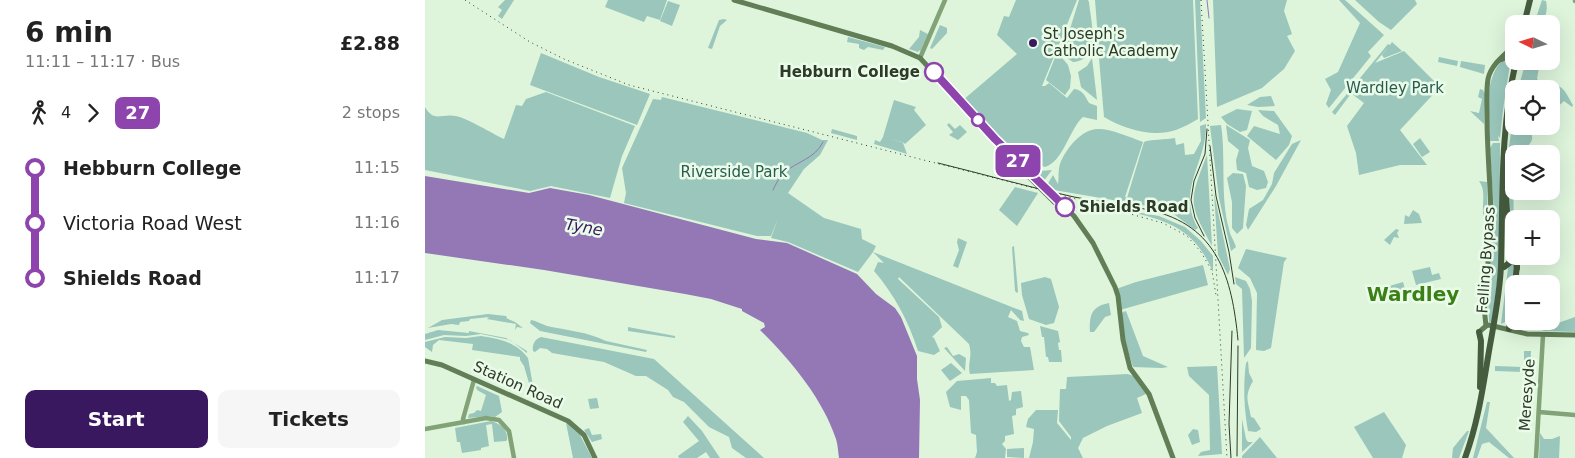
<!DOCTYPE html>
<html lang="en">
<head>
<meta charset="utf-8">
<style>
  :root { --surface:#fff; --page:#f6f6f6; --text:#222; --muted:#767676; --accent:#3a1860 }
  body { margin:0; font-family:"DejaVu Sans",sans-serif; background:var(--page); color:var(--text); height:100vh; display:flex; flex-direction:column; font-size:19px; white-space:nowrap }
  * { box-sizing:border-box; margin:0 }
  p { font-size:16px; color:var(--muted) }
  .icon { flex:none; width:28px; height:28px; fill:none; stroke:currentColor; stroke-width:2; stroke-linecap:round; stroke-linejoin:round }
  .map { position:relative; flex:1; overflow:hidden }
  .details { display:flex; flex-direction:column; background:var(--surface); width:425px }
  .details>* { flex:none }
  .badge { padding:0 10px; border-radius:8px; font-size:18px; line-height:32px }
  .needle { width:32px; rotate:275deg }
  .controls { position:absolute; left:1080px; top:15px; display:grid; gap:10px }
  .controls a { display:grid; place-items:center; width:55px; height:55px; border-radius:10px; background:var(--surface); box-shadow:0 5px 20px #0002; font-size:25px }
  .map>.badge { position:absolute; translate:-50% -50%; box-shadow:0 0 0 2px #fff }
  .legs { display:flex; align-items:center; gap:8px; height:55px; padding:0 25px; font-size:16px }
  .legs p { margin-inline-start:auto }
  .overview { display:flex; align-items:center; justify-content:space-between; height:85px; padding:0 25px }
  h1 { font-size:28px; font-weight:800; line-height:38px }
  .primary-button { display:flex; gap:10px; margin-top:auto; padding:10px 25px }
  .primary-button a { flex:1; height:58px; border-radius:10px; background:var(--accent); color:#fff; font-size:20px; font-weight:800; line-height:58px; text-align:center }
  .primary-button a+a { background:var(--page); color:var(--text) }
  ul { padding:0 25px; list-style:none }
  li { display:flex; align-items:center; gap:18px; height:55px; font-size:19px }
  li i { display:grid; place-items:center; width:8px; height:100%; margin:0 6px; background:currentColor }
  li i::after { content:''; width:12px; height:12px; margin:-6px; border:4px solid; border-radius:50%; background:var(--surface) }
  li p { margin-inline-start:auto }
  li:first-child i { background:linear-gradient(#0000 50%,currentColor 0) }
  li:last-child i { background:linear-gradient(currentColor 50%,#0000 0) }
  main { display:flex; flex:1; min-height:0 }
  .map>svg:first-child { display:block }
  .green { fill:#9ac6bb }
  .water { fill:#9378b5 }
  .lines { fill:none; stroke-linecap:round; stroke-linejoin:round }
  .stream { stroke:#9378b5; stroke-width:1 }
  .secondary { stroke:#81a377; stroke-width:4.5 }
  .primary { stroke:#617e57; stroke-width:5 }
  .highway { stroke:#465c3e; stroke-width:6 }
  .tram { stroke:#2d3a28; stroke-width:1 }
  .rail { stroke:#2d3a28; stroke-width:1; stroke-dasharray:1 4; stroke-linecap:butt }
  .line-1-casing { stroke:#fff; stroke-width:11 }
  .line-1 { stroke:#8e44ad; stroke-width:8 }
  .poi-dot { fill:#3a1860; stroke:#eafce9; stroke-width:2 }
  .stop-1-dot { fill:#fff; stroke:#8e44ad; stroke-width:2.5 }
  .labels { text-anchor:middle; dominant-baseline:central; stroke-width:5; stroke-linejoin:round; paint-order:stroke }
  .poi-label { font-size:15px; fill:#2d3a28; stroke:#eafce9; text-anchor:start }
  .stop-label { font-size:15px; font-weight:bold; fill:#2d3a28; stroke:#eafce9; text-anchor:end }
  .park-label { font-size:15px; fill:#295b50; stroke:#eafce9 }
  .street-label { font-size:15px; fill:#2d3a28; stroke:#eafce9 }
  .water-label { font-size:16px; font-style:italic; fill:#3a1860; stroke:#eafce9 }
  .district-label { font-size:20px; font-weight:bold; fill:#3c7f17; stroke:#eafce9 }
</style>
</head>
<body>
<main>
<section class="details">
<div class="overview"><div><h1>6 min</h1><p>11:11 – 11:17 · Bus</p></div><b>£2.88</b></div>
<div class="legs"><svg class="icon" aria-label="walk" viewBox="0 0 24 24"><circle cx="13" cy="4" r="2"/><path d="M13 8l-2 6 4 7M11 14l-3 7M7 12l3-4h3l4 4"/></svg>4<svg class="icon" aria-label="forward" viewBox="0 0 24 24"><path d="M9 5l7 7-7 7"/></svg><b class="badge" style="background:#8e44ad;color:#fff">27</b><p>2 stops</p></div>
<ul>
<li><i style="color:#8e44ad"></i><b>Hebburn College</b><p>11:15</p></li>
<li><i style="color:#8e44ad"></i><span>Victoria Road West</span><p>11:16</p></li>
<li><i style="color:#8e44ad"></i><b>Shields Road</b><p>11:17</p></li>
</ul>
<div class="primary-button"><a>Start</a><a>Tickets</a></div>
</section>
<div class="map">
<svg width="1150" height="458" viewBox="0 0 1150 458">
  <rect width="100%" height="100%" fill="#def5dc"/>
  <g class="green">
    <path d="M80,0H89L77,19L73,16L77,10L73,7Z"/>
    <path d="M183,0H242L235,20L222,16L219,22L180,7Z"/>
    <path d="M591,0H652L617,86H620L624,83L642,98L649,89C658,90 660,96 664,103L672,106V120L658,117C645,128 638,162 620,167L611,164L597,144L582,146L538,100L592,54L572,35L579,16L584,17Z"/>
    <path d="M654,0H663L664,2C666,23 677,60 648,62L642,58L640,45Z"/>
    <path d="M670,0H768L773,119C766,123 759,127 751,130C728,138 699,129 679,117L674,58V53L678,52L674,51Z"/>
    <path d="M770,0H775L781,118L775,122Z"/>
    <path d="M788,0H862L859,11L867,34L862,36L870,51L859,69L837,88L792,107Z"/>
    <path d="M914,0H920L959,35L943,52L946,56L904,108L901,104L906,90L900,79L913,72L935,23Z"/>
    <path d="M930,0H990L992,4L966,30L954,22Z"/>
    <path d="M1117,0L1121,1C1123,9 1121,16 1117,22L1112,15Z"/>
    <path d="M243,1L255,5L247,26L235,21Z"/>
    <path d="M299,19L302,20L295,26L287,49L283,48L294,20Z"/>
    <path d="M515,25L522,28V33L507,49L505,48Z"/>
    <path d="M495,30L503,34L495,52V50L493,52L484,49L494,37Z"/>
    <path d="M423,37L460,47L458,50L443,47L439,50L434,48V44L422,42Z"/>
    <path d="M967,42L977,51L959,58L957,55L964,46L950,63L979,51L1015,87L975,130L1002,165H975L934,175L931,153L922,126L939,103L927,94L934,83L910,115L907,112L963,44L965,45Z"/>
    <path d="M635,45L638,59L643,65L646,76L645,88L640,95L621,80Z"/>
    <path d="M116,53L174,77L225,94L212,125L105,85Z"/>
    <path d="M1014,57L1033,61L1032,66L1013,62Z"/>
    <path d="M667,58L672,100L656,87L653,72L662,66Z"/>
    <path d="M1077,60L1085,64L1078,110L1075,138L1073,136L1074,141H1065C1064,114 1058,82 1077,60Z"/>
    <path d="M1036,61L1060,65L1059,74L1035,67Z"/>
    <path d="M1101,61H1115L1112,79C1119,86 1126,82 1134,86C1141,90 1144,99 1148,105L1147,107L1139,101L1126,113V89H1093Z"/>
    <path d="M1055,89L1058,90L1060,94L1059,124L1045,111L1054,113L1057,99L1053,97Z"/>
    <path d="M121,92L210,126L197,156L185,198L126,186L105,191L0,170V107C9,123 16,113 31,116C44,119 66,133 79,139L91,105L97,106L101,99Z"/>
    <path d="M846,96L850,106L833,107L822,105L835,97Z"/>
    <path d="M237,97L382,133L397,140H403L395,155L379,169L363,193L399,218L436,229L437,239L451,246L448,252L597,311L599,321L595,320L586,310L583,317L592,321L595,331L603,333L604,335L597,337L596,341L599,347H605L609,370L545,374C542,362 548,358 544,344L474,277L473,279L514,317L517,327L507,337L509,338L515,351L509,355L493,351C484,322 469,294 449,271L453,262L459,263L448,252L433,272L363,242L346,238L353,218L346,236H332L199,203L201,193L197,168L228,99L236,100Z"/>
    <path d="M469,100L491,107L489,110L501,125L480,144L479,143L463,138L478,143L482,154L449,144L450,140L455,142L458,137Z"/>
    <path d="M812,109L827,111L822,130L815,132L802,124L796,117Z"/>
    <path d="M833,110L849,111L867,136L864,145L851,160L822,136L829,126L855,134L853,125L838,116Z"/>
    <path d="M1089,111V126H1103C1112,141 1105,143 1096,154L1088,152L1091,147H1084Z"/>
    <path d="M524,123L530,129L535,125L542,132L533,140L524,135L528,132L522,125Z"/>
    <path d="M781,124C782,163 751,189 773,228L770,230L750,215L729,207L629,190L622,185L628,175L633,184C634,178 633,170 635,164C640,150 656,129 673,129C687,129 704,137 718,142L700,197L702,198L719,142C725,139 741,140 750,138L751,145L759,143L760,155L769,154L776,141L775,126Z"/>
    <path d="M796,125C801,158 795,197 804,229C805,236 809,240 811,247L806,251L794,198L785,126Z"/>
    <path d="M801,125L825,140L823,148L827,166L839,171L843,182L841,188L832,190L824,187L821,173L812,170L811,160L814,150L803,141Z"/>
    <path d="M407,129L432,136V140L406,133Z"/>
    <path d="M995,138L1005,152L997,157L988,144Z"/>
    <path d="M876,140L851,186L823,230L821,225L824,209L838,200L847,184L849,173L867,144Z"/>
    <path d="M1068,143H1075L1074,266L1067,322H1064L1063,291L1069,215L1065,148Z"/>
    <path d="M591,148L597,149L607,165L588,152Z"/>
    <path d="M589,155L615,171L627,170L618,182Z"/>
    <path d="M782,155L787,246C763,202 764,201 782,155Z"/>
    <path d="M1088,163L1089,236L1086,227L1083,164L1085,170H1087Z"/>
    <path d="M808,173L818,174L821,186L818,228L812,234L807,228V202L802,178Z"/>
    <path d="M1054,181L1062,182L1063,227C1052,213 1064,194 1054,181Z"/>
    <path d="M590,187L613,193L592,226L574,210Z"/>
    <path d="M789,193L805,269L803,275L793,255Z"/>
    <path d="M694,209L734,216L760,227L776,241L788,256V272C768,225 739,220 694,209Z"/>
    <path d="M988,210L994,214L997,223L979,224L980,215L984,217Z"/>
    <path d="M1082,228L1089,248V256H1091L1089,260L1085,258L1081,262Z"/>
    <path d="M971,229L974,230L972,233L974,238L969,237L965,245L959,240Z"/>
    <path d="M533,238L542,242L533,268L528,266L534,250L532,242Z"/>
    <path d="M589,246L593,292L592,293L590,291L587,247Z"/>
    <path d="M821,249L862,258L859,262L846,348L839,351L831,350L832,293L825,278L813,268Z"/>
    <path d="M778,265L783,285L695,310L691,289L711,282Z"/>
    <path d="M1088,265L1090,267L1080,322L1076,324L1083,268L1084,266Z"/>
    <path d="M1005,267L1007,275L1014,273L1016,279L991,285L987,271Z"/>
    <path d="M620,277L626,279L634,307L629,323L621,325L604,319L597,295L596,283Z"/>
    <path d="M810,277L821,281L825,289L827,301L826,348L819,358L817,289L811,284Z"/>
    <path d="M978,282L980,289L959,293L958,288Z"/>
    <path d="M684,303L686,315L680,317L669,332H665C664,315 667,306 684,303Z"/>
    <path d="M701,311L718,356L743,367L737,368L708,367L700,342L697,314L698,312Z"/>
    <path d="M63,314L81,316L82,318H81L90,322L98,328L92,327L90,330L91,324L62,319L64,317L45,319L44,321L35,322L34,325L26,324L3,328L17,320Z"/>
    <path d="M1150,317V332L1117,331L1130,324Z"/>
    <path d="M106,320C112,321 116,324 122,326C141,330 163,332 181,341L222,350L221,352L115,331L105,323Z"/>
    <path d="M615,326L633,331L635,342L633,343L634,350H636L637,362H624L623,357H621L619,337H617Z"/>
    <path d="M203,327L250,336V338L203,331Z"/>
    <path d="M13,330L44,333V331L81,338L102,351V353L85,340L56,334L41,336L19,335L0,340V334Z"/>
    <path d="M56,336C75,339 91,342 103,358L109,391L106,390L99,366L95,360V357L47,350L48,344L14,340L8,345L7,352L0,347V342L20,337L41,338Z"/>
    <path d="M116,337L229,359L339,458H321L307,448L304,437L284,427L259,402L248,397L243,390L221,376H211L179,362L127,353L122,349L115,348L110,352L108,351C107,344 110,339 116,337Z"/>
    <path d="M522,347L528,356L534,354L541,358L540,371L519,348Z"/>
    <path d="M1099,351H1106L1105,372H1099Z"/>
    <path d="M823,361L824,373L828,381C819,397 823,400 826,417L829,418L836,429L831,432L823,431C819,408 818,385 821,363Z"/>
    <path d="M526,363L537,373L525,381L516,370Z"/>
    <path d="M792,366L797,454L773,456L776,452L785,450L784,395L764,376L762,367Z"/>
    <path d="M1070,366L1098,367V372L1070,371Z"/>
    <path d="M703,374L708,376L721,394L712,398L717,413L682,426L658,438L653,448L658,458H604L608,442L609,429L601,427L603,419L611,410H633L632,423L646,440V437L634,421L635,389H641L642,377Z"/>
    <path d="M566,378V383H570L572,386L582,385L584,401L586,400L587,392L596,391L598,407L591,409V415L587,416L589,434L580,436V441L577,444L581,449L580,458H550L552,452L551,435L546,433L544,400L541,396H536V410L525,407L521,392L532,381Z"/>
    <path d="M52,386L74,396L77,412L70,417L63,416L43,418L44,414L49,413L52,410L56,411L61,395L52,390L51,387Z"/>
    <path d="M172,398L174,408L165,409L163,399Z"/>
    <path d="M1062,402H1065L1061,428L1089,458H1084L1064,442L1057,444L1052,458H1048Z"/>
    <path d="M959,412L981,445L977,458H948L929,427Z"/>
    <path d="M263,416L277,431L295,458H285L281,452L272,458H254L253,456L274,441L258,422Z"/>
    <path d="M817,419L821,439L823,442H828L817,452Z"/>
    <path d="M66,421C76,424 83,429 82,440L81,441L69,442L67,424L61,425L64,446L56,448V450L37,453L35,442H32L30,428Z"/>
    <path d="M141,423L155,435L167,458H148Z"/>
    <path d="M164,428L167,435L176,434L177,439L167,442L159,430Z"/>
    <path d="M768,429L773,430L775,442L767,445L763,435Z"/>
    <path d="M1042,431H1044L1034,458H1027L1028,448Z"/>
    <path d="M1115,433L1119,439H1127L1135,436L1134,458H1114Z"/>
    <path d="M835,437L852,458H817V456Z"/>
    <path d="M599,448V458L582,457V449Z"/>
  </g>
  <path class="water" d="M0,176L104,193L125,188L164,195L331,239L362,243L432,274L451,294L470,308L476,317L492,356V379L495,400L494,458H414C413,452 413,445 411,439C398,399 365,359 335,330L340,327L339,323L317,311V309L286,299L260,294L119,270L0,253Z"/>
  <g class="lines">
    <g class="stream">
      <path d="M782,0L784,18"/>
      <path d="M348,190C351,184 354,177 359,173C372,161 390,159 398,142"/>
    </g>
    <g class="secondary">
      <path d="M1150,0V1"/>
      <path d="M495,58L520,0"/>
      <path d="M1114,412L1150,415"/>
      <path d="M39,422L38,419L49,380"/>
      <path d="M0,429L61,418L74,420L84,431L89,458"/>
      <path d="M1111,458L1118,335"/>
    </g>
    <g class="primary">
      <path d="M309,0L467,46L495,58L570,139L649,216L668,243L690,287L693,296L698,340L705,368L724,394L748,458"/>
      <path d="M1075,60L1081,58L1090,65"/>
      <path d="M589,162L629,202"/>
      <path d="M1061,326C1056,291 1066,258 1066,223C1066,188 1062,152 1062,117C1062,104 1061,91 1063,79C1066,65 1079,55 1089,46"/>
      <path d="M1054,332L1061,326L1064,325L1102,334L1150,335"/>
      <path d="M0,361L17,365L143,421L159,435L170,458"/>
    </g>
    <g class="highway">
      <path d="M1099,24L1105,0"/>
      <path d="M1080,185C1083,205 1080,226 1089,244"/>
      <path d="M1079,267L1087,261L1091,263L1092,268"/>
      <path d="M1090,284L1093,256"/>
      <path d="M1084,329L1089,294"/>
      <path d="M1054,332L1056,341L1055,387"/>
      <path d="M1040,458C1053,423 1058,387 1064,351C1069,322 1075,294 1076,265C1078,195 1075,131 1091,61"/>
    </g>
    <g class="tram">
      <path d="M785,146L791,196L804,252L809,284"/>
      <path d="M513,163C558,174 603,187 649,197C674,202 699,204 724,210C793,225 807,278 813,340"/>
      <path d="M779,236L770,218L766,200L769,181L780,154L782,129"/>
      <path d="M812,456L813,346"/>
      <path d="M806,458L804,424L807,331"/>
    </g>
    <g class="rail">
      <path d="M40,0L105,42L139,59L204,85L640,196L738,223L762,236L776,252L787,271L791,295"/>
      <path d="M776,0L802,458"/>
    </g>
  </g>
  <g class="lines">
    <g class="line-1-casing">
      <path id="line-1" d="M509,72L570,139L640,207"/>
    </g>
    <use href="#line-1" class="line-1"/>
  </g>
  <circle class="poi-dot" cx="608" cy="43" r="5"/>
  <g class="stop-1-dot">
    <circle cx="509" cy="72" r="9"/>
    <circle cx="553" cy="120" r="6"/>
    <circle cx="640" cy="207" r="9"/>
  </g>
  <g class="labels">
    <g class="poi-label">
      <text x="618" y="34">St Joseph's<tspan x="618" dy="17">Catholic Academy</tspan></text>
    </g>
    <g class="stop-label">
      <text x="495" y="72">Hebburn College</text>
      <text x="654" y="207" text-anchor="start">Shields Road</text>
    </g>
    <g class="park-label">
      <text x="970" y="88">Wardley Park</text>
      <text x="309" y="172">Riverside Park</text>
    </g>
    <g class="street-label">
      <text transform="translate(1061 260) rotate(-86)">Felling Bypass</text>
      <text transform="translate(93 385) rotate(24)">Station Road</text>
      <text transform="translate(1102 395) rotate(-86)">Meresyde</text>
    </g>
    <g class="water-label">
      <text transform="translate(159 227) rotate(10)">Tyne</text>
    </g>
    <g class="district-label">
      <text x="988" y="294">Wardley</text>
    </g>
  </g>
</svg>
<div class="controls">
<a><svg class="needle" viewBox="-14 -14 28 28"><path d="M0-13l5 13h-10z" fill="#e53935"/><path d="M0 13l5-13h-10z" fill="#767676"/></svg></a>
<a><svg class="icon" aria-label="locate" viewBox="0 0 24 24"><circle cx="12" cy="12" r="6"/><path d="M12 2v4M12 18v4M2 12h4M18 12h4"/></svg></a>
<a><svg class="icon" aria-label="layers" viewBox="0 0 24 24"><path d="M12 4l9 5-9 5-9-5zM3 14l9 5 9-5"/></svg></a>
<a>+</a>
<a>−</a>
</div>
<b class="badge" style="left:593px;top:161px;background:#8e44ad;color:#fff">27</b>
</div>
</main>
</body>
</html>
